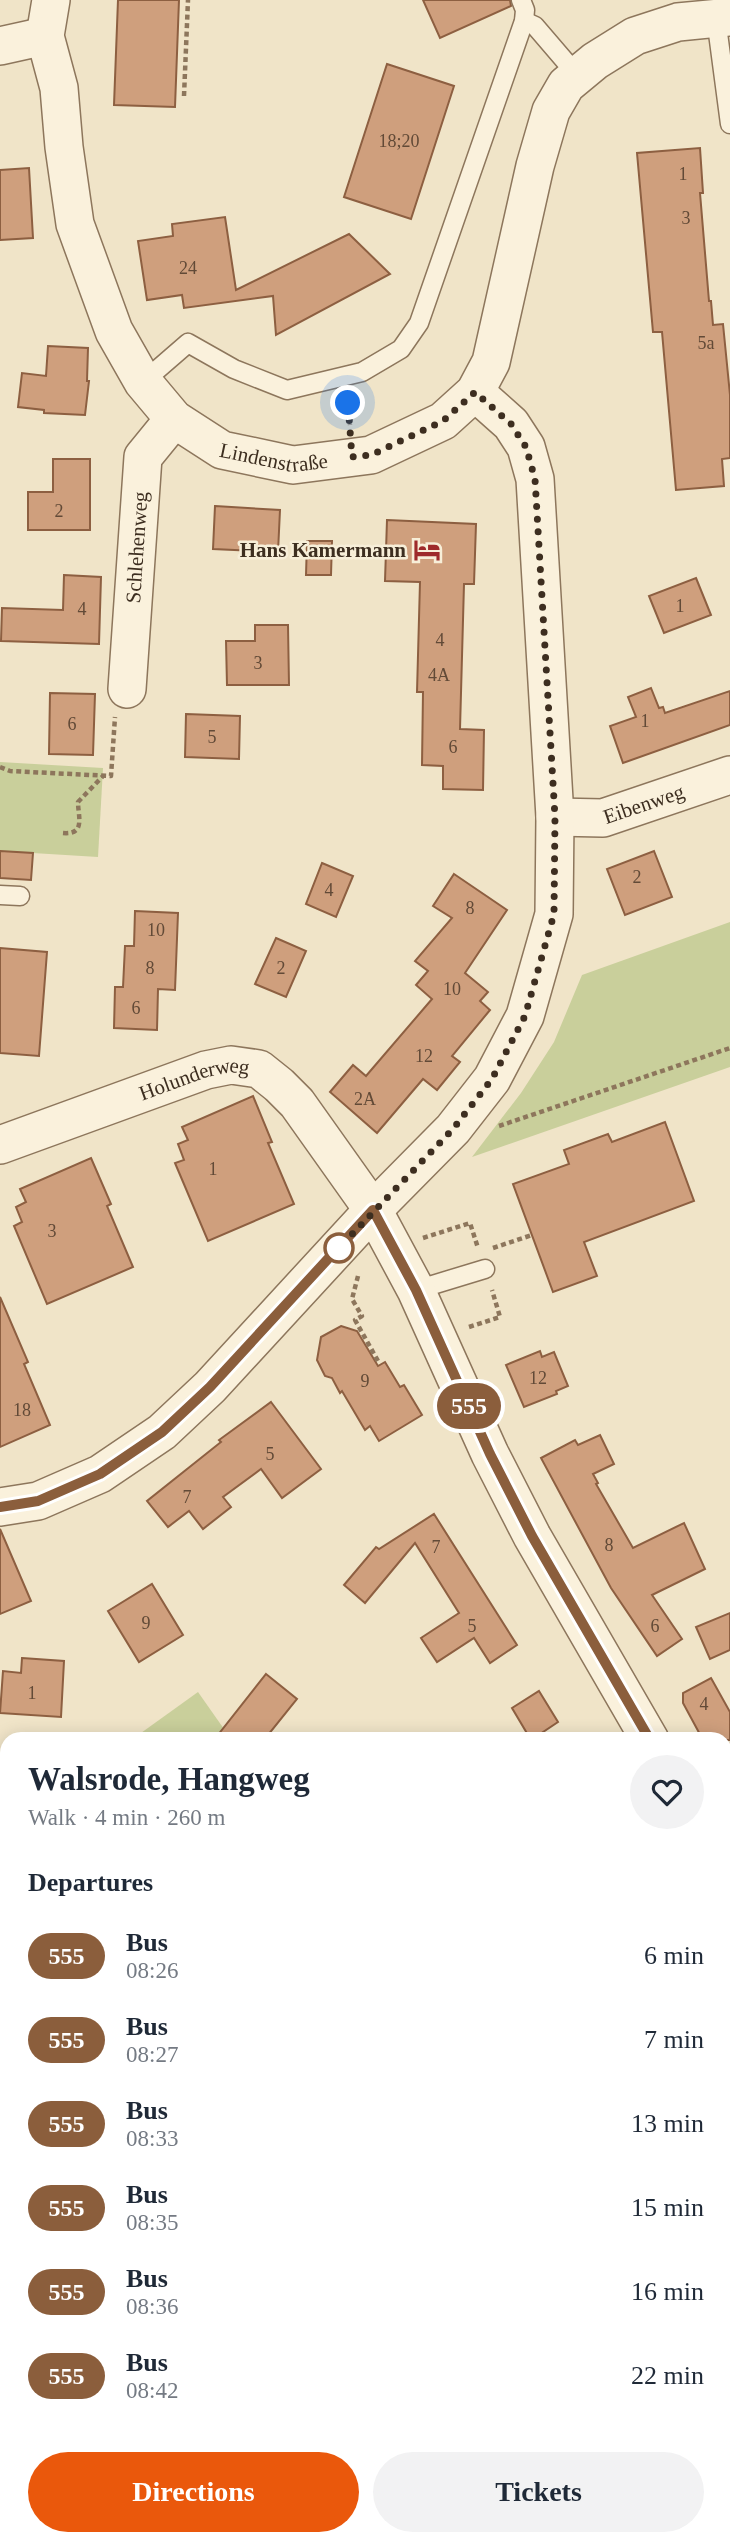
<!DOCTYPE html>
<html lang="en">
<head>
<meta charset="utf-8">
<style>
  :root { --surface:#fff; --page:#f2f2f3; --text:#1f2937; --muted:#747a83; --accent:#ea580c }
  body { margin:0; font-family:Georgia,serif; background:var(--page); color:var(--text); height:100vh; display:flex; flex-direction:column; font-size:26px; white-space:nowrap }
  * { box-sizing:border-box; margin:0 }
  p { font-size:23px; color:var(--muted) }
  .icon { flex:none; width:38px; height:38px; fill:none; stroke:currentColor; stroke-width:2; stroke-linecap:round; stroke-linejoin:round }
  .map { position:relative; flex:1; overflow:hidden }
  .side { position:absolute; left:0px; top:1732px; width:732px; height:814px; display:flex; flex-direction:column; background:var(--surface); border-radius:21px 21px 0 0; box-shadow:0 4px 18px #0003 }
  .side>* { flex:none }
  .badge { padding:0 14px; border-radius:23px; font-size:24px; line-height:46px }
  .you { position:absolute; width:35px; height:35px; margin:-18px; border:5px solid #fff; border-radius:50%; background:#1a73e8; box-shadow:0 0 0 10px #1a73e833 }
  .map>.badge { position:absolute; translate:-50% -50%; box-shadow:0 0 0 4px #fff }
  h2 { padding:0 28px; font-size:26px; line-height:63px }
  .round { display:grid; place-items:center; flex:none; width:74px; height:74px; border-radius:37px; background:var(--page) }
  .summary { display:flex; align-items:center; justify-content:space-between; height:119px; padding:0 28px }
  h1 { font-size:33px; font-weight:800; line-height:52px }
  .primary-button { display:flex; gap:14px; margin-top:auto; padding:14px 28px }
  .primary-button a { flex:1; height:80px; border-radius:42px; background:var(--accent); color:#fff; font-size:28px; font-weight:800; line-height:80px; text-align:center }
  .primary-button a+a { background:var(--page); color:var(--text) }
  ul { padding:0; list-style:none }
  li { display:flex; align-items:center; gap:21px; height:84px; padding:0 28px }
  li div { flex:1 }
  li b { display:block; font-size:26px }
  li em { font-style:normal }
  li .badge { min-width:77px; font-weight:700; text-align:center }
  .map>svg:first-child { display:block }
  .green { fill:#c9cf9b }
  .building { fill:#cf9f7d; stroke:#8d5f41; stroke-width:2 }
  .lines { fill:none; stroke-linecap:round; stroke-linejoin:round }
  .service-casing { stroke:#8d765c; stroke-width:21 }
  .minor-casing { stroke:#8d765c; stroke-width:40 }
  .tertiary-casing { stroke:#8d765c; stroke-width:42 }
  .path { stroke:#8d765c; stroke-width:4.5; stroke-dasharray:5 3.5; stroke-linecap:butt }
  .service { stroke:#faf1dc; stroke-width:18 }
  .minor { stroke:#faf1dc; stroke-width:37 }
  .tertiary { stroke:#faf1dc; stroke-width:38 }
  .line-casing { stroke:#fff; stroke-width:16 }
  .line { stroke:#8b5e3c; stroke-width:10 }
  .walk { stroke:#3d2e20; stroke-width:7; stroke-dasharray:0 12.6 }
  .stop-dot { fill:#fff; stroke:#8b5e3c; stroke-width:3.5 }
  .labels { text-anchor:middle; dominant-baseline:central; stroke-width:5; stroke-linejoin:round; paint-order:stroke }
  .number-label { font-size:18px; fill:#624a37 }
  .street-label { font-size:21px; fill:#3d2e20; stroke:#f7eed8 }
  .poi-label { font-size:21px; font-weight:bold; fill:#3d2e20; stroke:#f7eed8; text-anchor:end }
</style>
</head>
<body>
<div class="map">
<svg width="730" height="2545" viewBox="0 0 730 2545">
  <rect width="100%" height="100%" fill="#f0e4c8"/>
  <g class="green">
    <path d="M0,762L103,768L98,857L0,851Z"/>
    <path d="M730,922V1067L472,1157L521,1093L554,1042L582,975Z"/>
    <path d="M198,1692L231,1739L135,1740L134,1738Z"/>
    <path d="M7,1995V2135L0,2139V2000Z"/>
  </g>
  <g class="building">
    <path d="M118,0H179L175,107L114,105Z"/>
    <path d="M423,0H510L511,6L440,38Z"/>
    <path d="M387,64L454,86L411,219L344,197Z"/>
    <path d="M700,148L703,193H700L709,301H711L713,325L723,324L730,395V458L722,459L724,486L676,490L662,332H653L637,153Z"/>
    <path d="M29,168L33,238L0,240V170Z"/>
    <path d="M225,217L236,290L349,234L390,274L276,335L273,296L184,308L182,295L147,300L138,241L173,236L172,224Z"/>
    <path d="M48,346L88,348L87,381H89L85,415L44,413V410L18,407L22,373L46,376Z"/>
    <path d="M53,459H90V530H28V492H53Z"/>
    <path d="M215,506L280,510L278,552L213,549Z"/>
    <path d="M387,520L476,524L474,584H464L460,729L484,730L483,790L443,789V766L422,765L423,692H417L420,582L385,581Z"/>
    <path d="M307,541H332L331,575H306Z"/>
    <path d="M64,575L101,577L99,644L1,641L2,608L63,610Z"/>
    <path d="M696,578L711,615L664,633L649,596Z"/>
    <path d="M255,625H288L289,685H227L226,641H255Z"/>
    <path d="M651,688L659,708L663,707L665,713L730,691V725L623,763L610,726L636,717L628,697Z"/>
    <path d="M50,693L95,694L93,755L49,754Z"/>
    <path d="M186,714L240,716L239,759L185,757Z"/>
    <path d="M0,851L33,853L31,880L0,878Z"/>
    <path d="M654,851L672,897L625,915L607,869Z"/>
    <path d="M322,863L353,876L336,917L306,904Z"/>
    <path d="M454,874L507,910L465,973L488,992L480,1001L490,1010L452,1056L460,1062L437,1090L423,1079L377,1133L330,1092L353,1065L366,1076L432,999L416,985L428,971L415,961L452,918L433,906Z"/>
    <path d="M135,911L178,913L175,990L158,989L157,1030L114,1028L115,987H123L125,946H134Z"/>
    <path d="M276,938L306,951L286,997L255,984Z"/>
    <path d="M0,948L47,952L39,1056L0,1053Z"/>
    <path d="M253,1096L272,1142L268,1143L294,1204L208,1241L175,1163L184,1160L178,1144L188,1140L182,1127Z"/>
    <path d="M665,1122L694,1201L584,1242L597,1276L553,1292L513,1184L569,1164L564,1150L608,1134L612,1142Z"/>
    <path d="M91,1158L111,1204L107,1206L133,1267L47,1304L14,1226L22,1222L16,1207L26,1202L20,1189Z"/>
    <path d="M0,1297L28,1362L24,1364L50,1425L0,1447Z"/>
    <path d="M341,1326L357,1331L378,1366L385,1362L400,1387L404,1385L422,1415L379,1441L370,1426L365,1430L342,1391L340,1393L332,1378L325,1376L317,1360L321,1337Z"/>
    <path d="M540,1351L542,1357L554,1352L568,1386L556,1391L557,1394L524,1407L506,1365Z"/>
    <path d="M271,1402L321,1469L282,1498L261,1469L223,1497L231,1507L203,1529L189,1511L168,1527L147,1501L221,1442L219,1440Z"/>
    <path d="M600,1435L614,1464L593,1474L598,1483L596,1484L633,1548L684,1523L705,1569L652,1595L682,1639L657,1656L611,1588L541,1458L575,1440L578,1445Z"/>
    <path d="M434,1514L517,1645L490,1663L474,1638L437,1662L421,1638L459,1613L415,1543L365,1603L344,1585L376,1547L379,1549Z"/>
    <path d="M0,1529L31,1601L0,1614Z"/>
    <path d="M152,1584L183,1635L139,1662L108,1611Z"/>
    <path d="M730,1613V1650L710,1659L696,1627Z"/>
    <path d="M22,1658L64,1661L61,1717L0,1713L3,1671L21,1673Z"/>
    <path d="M266,1674L297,1699L264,1740H214Z"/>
    <path d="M711,1678L730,1712V1740H703L683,1703V1693Z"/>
    <path d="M539,1691L558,1722L531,1740L512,1708Z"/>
  </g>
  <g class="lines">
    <g class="service-casing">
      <g id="service">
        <path d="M716,18L730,124"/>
        <path d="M524,21L535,26L577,75"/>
        <path d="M143,382L188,343L234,369L287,390L362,372L401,349L419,323L524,21L525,10L521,0"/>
        <path d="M0,895L20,896"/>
        <path d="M416,1290L485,1269"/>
        <path d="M0,2466L7,2463"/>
      </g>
    </g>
    <g class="minor-casing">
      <g id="minor">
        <path id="s1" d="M51,0L45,36L59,88L64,147L75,224L114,331L143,382L174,419L222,450L293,465L371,455L443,421L475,392L491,362L535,166L551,111L566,85L595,61L635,36L678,22L730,17"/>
        <path d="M0,46L45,36"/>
        <path id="s2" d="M127,689L143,457L174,419"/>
        <path id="s3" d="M555,817L603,818L730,775"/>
        <path id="s4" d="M0,1145L206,1070L231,1065L259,1069L279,1085L297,1103L373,1210L416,1290L490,1454L532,1536L650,1740"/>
        <path d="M0,1507L38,1501L100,1474L162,1432L210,1387L373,1210L453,1129L492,1079L525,1016L554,914L555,817L535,479L526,447L511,424L475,392"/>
        <path d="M724,1866L730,1875"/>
        <path d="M456,2539L460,2545"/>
      </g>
    </g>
    <g class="tertiary-casing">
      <g id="tertiary">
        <path d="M724,2094L730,2092"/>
        <path d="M0,2354L7,2352"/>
      </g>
    </g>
    <g class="path">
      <path d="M184,96L188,0"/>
      <path d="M348,399L350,425"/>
      <path d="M0,767L10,771L111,776L115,717"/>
      <path d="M63,833C86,835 78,816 78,802L103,776"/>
      <path d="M499,1126L730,1048"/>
      <path d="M423,1238L470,1223L478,1248"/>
      <path d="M493,1248L532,1235"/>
      <path d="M358,1276L352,1299L362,1316L355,1320L378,1361L375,1362"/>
      <path d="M469,1327L500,1317L492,1290"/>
    </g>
    <use href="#service" class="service"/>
    <use href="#minor" class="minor"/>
    <use href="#tertiary" class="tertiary"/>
  </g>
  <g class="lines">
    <g class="line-casing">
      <path id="line" d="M0,1507L38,1501L100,1474L162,1432L210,1387L373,1210L416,1290L490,1454L532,1536L650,1740"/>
    </g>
    <use href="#line" class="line"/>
    <path class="walk" d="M339,1248L337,1250L453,1129L492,1079L525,1016L554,914L555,817L535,479L526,447L511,424L475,392L443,421L371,455L352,457L348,403"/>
  </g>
  <defs>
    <g id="hotel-bare" transform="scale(2.1)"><path d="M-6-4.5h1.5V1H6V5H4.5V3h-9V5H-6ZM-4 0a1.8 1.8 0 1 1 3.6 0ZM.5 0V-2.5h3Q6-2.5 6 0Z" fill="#9e2a2b" stroke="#f7eed8" stroke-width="2.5" paint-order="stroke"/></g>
  </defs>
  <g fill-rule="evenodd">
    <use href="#hotel-bare" x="427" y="550"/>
  </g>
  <circle class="stop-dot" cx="339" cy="1248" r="14"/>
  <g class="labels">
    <g class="number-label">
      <text x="399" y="141">18;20</text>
      <text x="683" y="174">1</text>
      <text x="686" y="218">3</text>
      <text x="188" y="268">24</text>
      <text x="706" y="343">5a</text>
      <text x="59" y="511">2</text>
      <text x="680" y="606">1</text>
      <text x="82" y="609">4</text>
      <text x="440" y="640">4</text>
      <text x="258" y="663">3</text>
      <text x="439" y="675">4A</text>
      <text x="645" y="721">1</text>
      <text x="72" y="724">6</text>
      <text x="212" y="737">5</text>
      <text x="453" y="747">6</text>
      <text x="637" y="877">2</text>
      <text x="329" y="890">4</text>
      <text x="470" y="908">8</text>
      <text x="156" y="930">10</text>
      <text x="150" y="968">8</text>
      <text x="281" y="968">2</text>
      <text x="452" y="989">10</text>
      <text x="136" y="1008">6</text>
      <text x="424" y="1056">12</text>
      <text x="365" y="1099">2A</text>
      <text x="213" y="1169">1</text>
      <text x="52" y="1231">3</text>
      <text x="538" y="1378">12</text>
      <text x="365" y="1381">9</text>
      <text x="22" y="1410">18</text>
      <text x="270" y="1454">5</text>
      <text x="187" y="1497">7</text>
      <text x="609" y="1545">8</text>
      <text x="436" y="1547">7</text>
      <text x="146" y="1623">9</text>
      <text x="472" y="1626">5</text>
      <text x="655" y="1626">6</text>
      <text x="32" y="1693">1</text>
      <text x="704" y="1704">4</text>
    </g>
    <g class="street-label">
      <text stroke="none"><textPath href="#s1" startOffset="558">Lindenstraße</textPath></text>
      <text stroke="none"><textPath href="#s2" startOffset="142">Schlehenweg</textPath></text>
      <text stroke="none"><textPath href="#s3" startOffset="91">Eibenweg</textPath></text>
      <text stroke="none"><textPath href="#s4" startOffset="206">Holunderweg</textPath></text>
    </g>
    <g class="poi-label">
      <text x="406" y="550">Hans Kamermann</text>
    </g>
  </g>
</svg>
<div class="you" style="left:348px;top:403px"></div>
<b class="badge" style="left:469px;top:1406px;background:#8b5e3c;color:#fff">555</b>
<section class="side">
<div class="summary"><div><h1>Walsrode, Hangweg</h1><p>Walk · 4 min · 260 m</p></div><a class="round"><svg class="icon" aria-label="heart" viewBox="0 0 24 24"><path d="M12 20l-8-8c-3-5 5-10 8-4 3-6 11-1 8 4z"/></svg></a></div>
<h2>Departures</h2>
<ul>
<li><span class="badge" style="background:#8b5e3c;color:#fff">555</span><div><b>Bus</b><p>08:26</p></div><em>6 min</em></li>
<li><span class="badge" style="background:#8b5e3c;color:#fff">555</span><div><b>Bus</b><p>08:27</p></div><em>7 min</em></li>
<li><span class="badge" style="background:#8b5e3c;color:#fff">555</span><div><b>Bus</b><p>08:33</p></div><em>13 min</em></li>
<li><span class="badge" style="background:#8b5e3c;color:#fff">555</span><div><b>Bus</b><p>08:35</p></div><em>15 min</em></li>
<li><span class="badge" style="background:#8b5e3c;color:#fff">555</span><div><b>Bus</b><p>08:36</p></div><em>16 min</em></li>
<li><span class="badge" style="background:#8b5e3c;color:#fff">555</span><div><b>Bus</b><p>08:42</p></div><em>22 min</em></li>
</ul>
<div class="primary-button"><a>Directions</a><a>Tickets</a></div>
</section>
</div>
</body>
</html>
